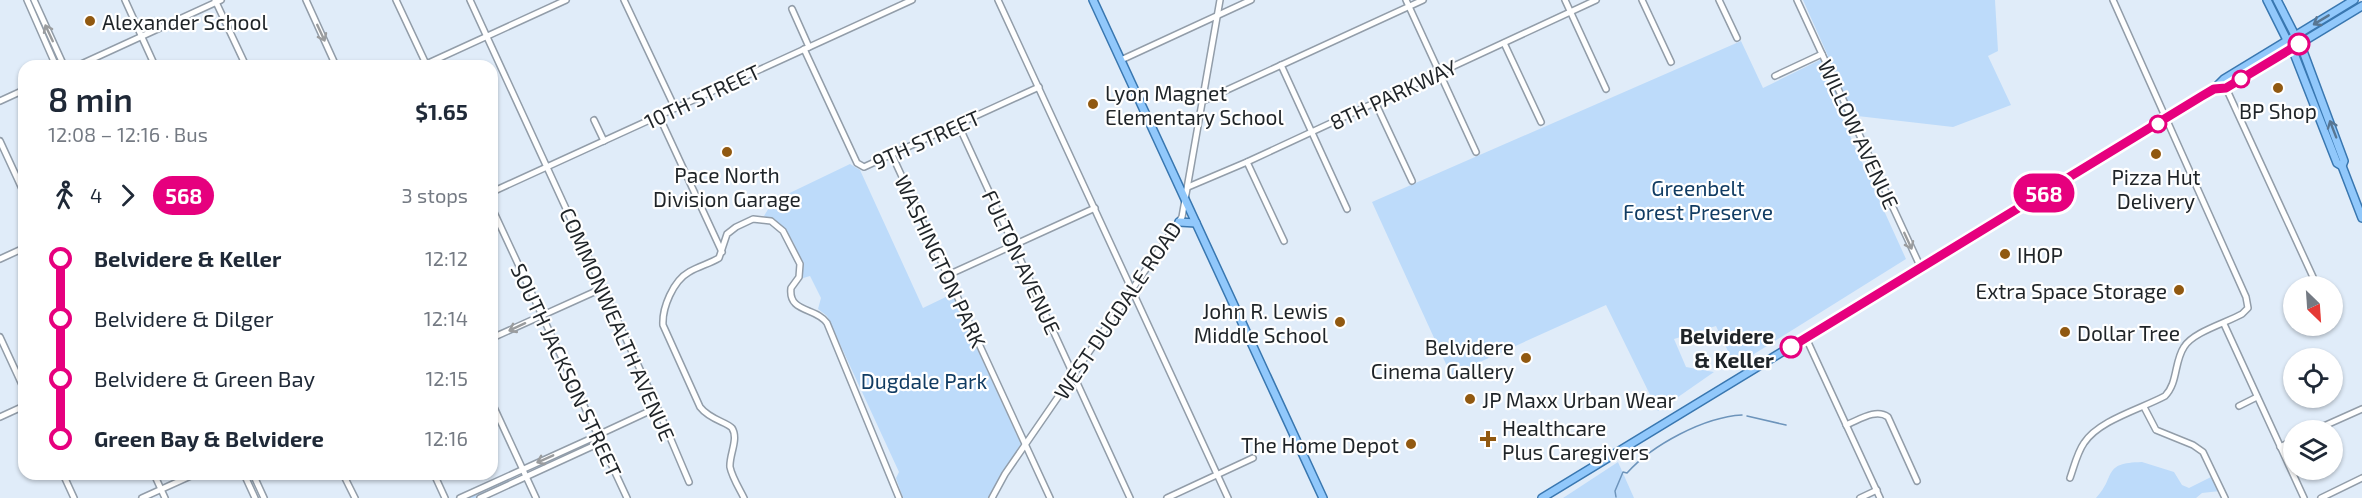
<!DOCTYPE html>
<html lang="en">
<head>
<meta charset="utf-8">
<style>
  :root { --surface:#fff; --page:#f2f2f3; --text:#1f2937; --muted:#747a83 }
  body { margin:0; font-family:"Exo 2",sans-serif; background:var(--page); color:var(--text); height:100vh; display:flex; flex-direction:column; font-size:22px; white-space:nowrap }
  * { box-sizing:border-box; margin:0 }
  p { font-size:20px; color:var(--muted) }
  .icon { flex:none; width:33px; height:33px; fill:none; stroke:currentColor; stroke-width:2; stroke-linecap:round; stroke-linejoin:round }
  .map { position:relative; flex:1; overflow:hidden }
  .panel { position:absolute; left:18px; top:60px; width:480px; height:420px; display:flex; flex-direction:column; background:var(--surface); border-radius:18px; box-shadow:0 2px 4px #0004 }
  .panel>* { flex:none }
  .badge { padding:0 12px; border-radius:20px; font-size:21px; line-height:39px }
  .needle { width:39px; rotate:155deg }
  .controls { position:absolute; left:2283px; top:276px; display:grid; gap:12px }
  .controls a { display:grid; place-items:center; width:60px; height:60px; border-radius:50%; background:var(--surface); box-shadow:0 2px 4px #0004; font-size:30px }
  .map>.badge { position:absolute; translate:-50% -50%; box-shadow:0 0 0 3px #fff }
  .legs { display:flex; align-items:center; gap:9px; height:66px; padding:0 30px; font-size:20px }
  .legs p { margin-inline-start:auto }
  .summary { display:flex; align-items:center; justify-content:space-between; height:102px; padding:0 30px }
  h1 { font-size:33px; font-weight:600; line-height:45px }
  ul { padding:0 30px; list-style:none }
  li { display:flex; align-items:center; gap:21px; height:60px; font-size:22px }
  li i { display:grid; place-items:center; width:9px; height:100%; margin:0 8px; background:currentColor }
  li i::after { content:''; width:15px; height:15px; margin:-8px; border:4px solid; border-radius:50%; background:var(--surface) }
  li p { margin-inline-start:auto }
  li:first-child i { background:linear-gradient(#0000 50%,currentColor 0) }
  li:last-child i { background:linear-gradient(currentColor 50%,#0000 0) }
  .map>svg:first-child { display:block }
  .green { fill:#bddbfa }
  .lines { fill:none; stroke-linecap:round; stroke-linejoin:round }
  .stream { stroke:#6d94bb; stroke-width:1.5 }
  .minor-casing { stroke:#929da9; stroke-width:8 }
  .major-casing { stroke:#3977b0; stroke-width:10 }
  .minor { stroke:#fff; stroke-width:5 }
  .major { stroke:#91c8fb; stroke-width:7 }
  .oneway { stroke:#587692 }
  .oneway2 { stroke:#9a9c9e }
  .line-1-casing { stroke:#fff; stroke-width:14 }
  .line-1 { stroke:#e6007e; stroke-width:9 }
  .poi-dot { fill:#915911; stroke:#fff; stroke-width:2 }
  .stop-1-dot { fill:#fff; stroke:#e6007e; stroke-width:3 }
  .labels { text-anchor:middle; dominant-baseline:central; stroke-width:4.5; stroke-linejoin:round; paint-order:stroke }
  .poi-label { font-size:21px; fill:#1f2428; stroke:#fff; text-anchor:start }
  .street-label { font-size:21px; fill:#1f2428; stroke:#fff }
  .park-label { font-size:21px; fill:#113c63; stroke:#fff }
  .stop-label { font-size:21px; font-weight:bold; fill:#1f2428; stroke:#fff; text-anchor:end }
</style>
</head>
<body>
<div class="map">
<svg width="2362" height="498" viewBox="0 0 2362 498">
  <rect width="100%" height="100%" fill="#e0ecf9"/>
  <g class="green">
    <path d="M1803,0H1995L1998,51L1988,56L2011,105L1953,127L1840,114L1906,259L1735,366L1716,326L1674,339L1686,367L1714,372L1658,411L1606,305L1451,375L1372,202L1741,41L1763,88L1828,56Z"/>
    <path d="M850,164L860,170L923,308L952,294L1021,444L992,498H903L896,478L899,472L827,316L818,309L821,298L810,276L800,279C803,252 790,227 764,216L773,201Z"/>
    <path d="M591,441V444L534,471L532,469Z"/>
    <path d="M1618,462L1634,498H1563Z"/>
    <path d="M2142,462L2174,472L2182,485L2189,488L2213,476L2220,491L2202,493L2196,498H2096C2117,476 2101,463 2142,462Z"/>
    <path d="M516,476L517,478L474,498H467Z"/>
  </g>
  <g class="lines">
    <g class="stream">
      <path d="M1747,416L1786,425"/>
      <path d="M1616,497L1615,491L1623,472L1627,473C1652,445 1704,417 1742,415"/>
    </g>
    <g class="minor-casing">
      <g id="minor">
        <path d="M27,0L56,66"/>
        <path d="M34,0L64,66"/>
        <path d="M125,0L155,66"/>
        <path d="M215,0L246,66"/>
        <path d="M306,0L336,66"/>
        <path d="M396,0L427,66"/>
        <path d="M470,0L655,402L689,482"/>
        <path d="M624,0L675,108"/>
        <path d="M998,0L1228,498"/>
        <path d="M1406,0L1476,152"/>
        <path d="M1565,0L1606,89"/>
        <path d="M1642,0L1671,62"/>
        <path d="M1719,0L1737,38"/>
        <path d="M1797,0L1921,268"/>
        <path d="M792,9L809,47"/>
        <path d="M1504,43L1541,122"/>
        <path d="M804,49L857,163L864,167L1039,87"/>
        <path d="M1121,60L1251,0"/>
        <path d="M1281,65L1347,209"/>
        <path d="M77,66L221,0"/>
        <path d="M422,66L566,0"/>
        <path d="M1775,76L1822,54"/>
        <path d="M2226,88L2313,277"/>
        <path d="M0,101L24,90"/>
        <path d="M1203,101L1423,0"/>
        <path d="M1375,102L1412,181"/>
        <path d="M659,116L722,252"/>
        <path d="M594,120L604,141"/>
        <path d="M958,124L1130,498"/>
        <path d="M0,141L24,193"/>
        <path d="M892,155L1050,498"/>
        <path d="M1247,162L1284,241"/>
        <path d="M1188,187L1247,162L1596,0"/>
        <path d="M492,192L912,0"/>
        <path d="M492,208L627,498"/>
        <path d="M0,259L24,248"/>
        <path d="M948,275L1095,208"/>
        <path d="M2224,324L2304,498"/>
        <path d="M0,337L24,389"/>
        <path d="M492,338L603,288"/>
        <path d="M1806,338L1880,498"/>
        <path d="M492,403L536,498"/>
        <path d="M2239,406L2257,397"/>
        <path d="M2144,407L2156,430L2193,445L2203,452L2225,498"/>
        <path d="M0,417L24,406"/>
        <path d="M1846,425C1859,420 1876,408 1888,417L1917,481"/>
        <path d="M2315,430L2362,409"/>
        <path d="M598,435L656,408"/>
        <path d="M2280,447L2294,440"/>
        <path d="M63,474L74,498"/>
        <path d="M154,474L165,498"/>
        <path d="M244,474L255,498"/>
        <path d="M253,474L264,498"/>
        <path d="M343,474L355,498"/>
        <path d="M434,474L445,498"/>
        <path d="M2070,478C2074,467 2077,453 2084,443C2099,420 2141,409 2165,396C2178,383 2174,362 2184,347C2193,332 2226,323 2242,314L2248,308L2246,297L2113,0"/>
        <path d="M142,498L195,474"/>
        <path d="M460,498L590,439L599,438"/>
        <path d="M480,498L593,446L599,438"/>
        <path d="M744,498C739,488 732,477 730,467C729,455 739,439 732,428C727,422 710,420 700,407L663,325C662,308 673,281 689,272C699,266 709,264 719,258L727,234L736,227L753,219L771,221L783,231L800,264L799,277L791,288C788,313 816,307 827,323L899,498"/>
        <path d="M992,498L1005,474L1182,217L1220,0"/>
        <path d="M1167,498L1253,458"/>
        <path d="M1860,498L1877,490"/>
        <path d="M2321,498L2362,478"/>
      </g>
    </g>
    <g class="major-casing">
      <g id="major">
        <path d="M1093,0L1323,498"/>
        <path d="M2267,0L2295,56L2337,163L2342,166L2362,218"/>
        <path d="M2277,0L2303,51L2344,161L2342,166"/>
        <path d="M2214,89L2226,88L2362,6"/>
        <path d="M1179,222L1196,223"/>
        <path d="M1542,498L2214,89L2224,79L2354,0"/>
      </g>
    </g>
    <use href="#minor" class="minor"/>
    <use href="#major" class="major"/>
  </g>
  <defs><path id="oneway-shaft" d="M-6 0H5M1.5-3L5.5 0L1.5 3" fill="none" stroke-width="1.6" stroke-linecap="round" stroke-linejoin="round" transform="scale(1.5)"/></defs>
  <g class="oneway">
    <use href="#oneway-shaft" transform="translate(2321 20) rotate(149)"/>
    <use href="#oneway-shaft" transform="translate(2333 129) rotate(-111)"/>
  </g>
  <g class="oneway2">
    <use href="#oneway-shaft" transform="translate(49 33) rotate(-115)"/>
    <use href="#oneway-shaft" transform="translate(321 33) rotate(65)"/>
    <use href="#oneway-shaft" transform="translate(1908 241) rotate(65)"/>
    <use href="#oneway-shaft" transform="translate(517 327) rotate(155)"/>
    <use href="#oneway-shaft" transform="translate(545 459) rotate(156)"/>
  </g>
  <g class="lines">
    <g class="line-1-casing">
      <path id="line-1" d="M1791,347L2202,96L2214,89L2226,88L2299,44"/>
    </g>
    <use href="#line-1" class="line-1"/>
  </g>
  <g class="poi-dot">
    <circle cx="90" cy="21" r="6"/>
    <circle cx="2278" cy="88" r="6"/>
    <circle cx="1093" cy="104" r="6"/>
    <circle cx="727" cy="152" r="6"/>
    <circle cx="2156" cy="154" r="6"/>
    <circle cx="2005" cy="254" r="6"/>
    <circle cx="2179" cy="290" r="6"/>
    <circle cx="1340" cy="322" r="6"/>
    <circle cx="2065" cy="332" r="6"/>
    <circle cx="1526" cy="358" r="6"/>
    <circle cx="1470" cy="399" r="6"/>
    <path d="M1485 430h6v6h6v6h-6v6h-6v-6h-6v-6h6z"/>
    <circle cx="1411" cy="444" r="6"/>
  </g>
  <g class="stop-1-dot">
    <circle cx="2299" cy="44" r="10"/>
    <circle cx="2241" cy="79" r="8"/>
    <circle cx="2158" cy="124" r="8"/>
    <circle cx="1791" cy="347" r="10"/>
  </g>
  <g class="labels">
    <g class="poi-label">
      <text x="102" y="21">Alexander School</text>
      <text x="1105" y="92">Lyon Magnet<tspan x="1105" dy="24">Elementary School</tspan></text>
      <text x="2278" y="110" text-anchor="middle">BP Shop</text>
      <text x="727" y="174" text-anchor="middle">Pace North<tspan x="727" dy="24">Division Garage</tspan></text>
      <text x="2156" y="176" text-anchor="middle">Pizza Hut<tspan x="2156" dy="24">Delivery</tspan></text>
      <text x="2017" y="254">IHOP</text>
      <text x="2167" y="290" text-anchor="end">Extra Space Storage</text>
      <text x="1328" y="310" text-anchor="end">John R. Lewis<tspan x="1328" dy="24">Middle School</tspan></text>
      <text x="2077" y="332">Dollar Tree</text>
      <text x="1514" y="346" text-anchor="end">Belvidere<tspan x="1514" dy="24">Cinema Gallery</tspan></text>
      <text x="1482" y="399">JP Maxx Urban Wear</text>
      <text x="1502" y="427">Healthcare<tspan x="1502" dy="24">Plus Caregivers</tspan></text>
      <text x="1399" y="444" text-anchor="end">The Home Depot</text>
    </g>
    <g class="street-label">
      <text transform="translate(1393 94) rotate(-25)">8TH PARKWAY</text>
      <text transform="translate(702 96) rotate(-25)">10TH STREET</text>
      <text transform="translate(1859 134) rotate(65)">WILLOW AVENUE</text>
      <text transform="translate(926 139) rotate(-24)">9TH STREET</text>
      <text transform="translate(941 261) rotate(65)">WASHINGTON PARK</text>
      <text transform="translate(1022 262) rotate(65)">FULTON AVENUE</text>
      <text transform="translate(1117 310) rotate(-56)">WEST DUGDALE ROAD</text>
      <text transform="translate(618 324) rotate(66)">COMMONWEALTH AVENUE</text>
      <text transform="translate(567 370) rotate(65)">SOUTH JACKSON STREET</text>
    </g>
    <g class="park-label">
      <text x="1698" y="187">Greenbelt<tspan x="1698" dy="24">Forest Preserve</tspan></text>
      <text x="924" y="380">Dugdale Park</text>
    </g>
    <g class="stop-label">
      <text x="1774" y="335">Belvidere<tspan x="1774" dy="24">&amp; Keller</tspan></text>
    </g>
  </g>
</svg>
<div class="controls">
<a><svg class="needle" viewBox="-14 -14 28 28"><path d="M0-13l5 13h-10z" fill="#e53935"/><path d="M0 13l5-13h-10z" fill="#747a83"/></svg></a>
<a><svg class="icon" aria-label="locate" viewBox="0 0 24 24"><circle cx="12" cy="12" r="6"/><path d="M12 2v4M12 18v4M2 12h4M18 12h4"/></svg></a>
<a><svg class="icon" aria-label="layers" viewBox="0 0 24 24"><path d="M12 4l9 5-9 5-9-5zM3 14l9 5 9-5"/></svg></a>
</div>
<b class="badge" style="left:2044px;top:193px;background:#e6007e;color:#fff">568</b>
<section class="panel">
<div class="summary"><div><h1>8 min</h1><p>12:08 – 12:16 · Bus</p></div><b>$1.65</b></div>
<div class="legs"><svg class="icon" aria-label="walk" viewBox="0 0 24 24"><circle cx="13" cy="4" r="2"/><path d="M13 8l-2 6 4 7M11 14l-3 7M7 12l3-4h3l4 4"/></svg>4<svg class="icon" aria-label="forward" viewBox="0 0 24 24"><path d="M9 5l7 7-7 7"/></svg><b class="badge" style="background:#e6007e;color:#fff">568</b><p>3 stops</p></div>
<ul>
<li><i style="color:#e6007e"></i><b>Belvidere &amp; Keller</b><p>12:12</p></li>
<li><i style="color:#e6007e"></i><span>Belvidere &amp; Dilger</span><p>12:14</p></li>
<li><i style="color:#e6007e"></i><span>Belvidere &amp; Green Bay</span><p>12:15</p></li>
<li><i style="color:#e6007e"></i><b>Green Bay &amp; Belvidere</b><p>12:16</p></li>
</ul>
</section>
</div>
</body>
</html>
